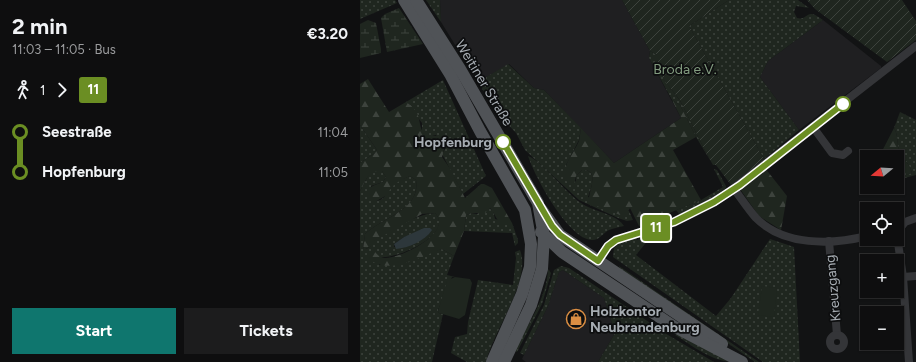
<!DOCTYPE html>
<html lang="en">
<head>
<meta charset="utf-8">
<style>
  :root { --surface:#0e0e0f; --page:#1c1c1d; --text:#f1f3f6; --muted:#9b9c9e; --line:#2e2e2f; --accent:#0f766e }
  body { margin:0; font-family:Figtree,sans-serif; background:var(--page); color:var(--text); height:100vh; display:flex; flex-direction:column; font-size:15px; white-space:nowrap }
  * { box-sizing:border-box; margin:0 }
  p { font-size:13px; color:var(--muted) }
  .icon { flex:none; width:22px; height:22px; fill:none; stroke:currentColor; stroke-width:2; stroke-linecap:round; stroke-linejoin:round }
  .map { position:relative; flex:1; overflow:hidden }
  .drawer { display:flex; flex-direction:column; background:var(--surface); width:360px }
  .drawer>* { flex:none }
  .badge { padding:0 8px; border-radius:3px; font-size:14px; line-height:26px }
  .needle { width:26px; rotate:252deg }
  .controls { position:absolute; left:500px; top:150px; display:grid; gap:8px }
  .controls a { display:grid; place-items:center; width:44px; height:44px; border-radius:0px; background:var(--surface); box-shadow:0 1px 3px #0004,0 0 0 1px var(--line); font-size:20px }
  .map>.badge { position:absolute; translate:-50% -50%; box-shadow:0 0 0 2px #fff }
  .legs { display:flex; align-items:center; gap:6px; height:44px; padding:0 12px; font-size:13px }
  .legs p { margin-inline-start:auto }
  .head { display:flex; align-items:center; justify-content:space-between; height:68px; padding:0 12px }
  h1 { font-size:22px; font-weight:700; line-height:30px }
  .action { display:flex; gap:8px; margin-top:auto; padding:8px 12px }
  .action a { flex:1; height:46px; border-radius:0px; background:var(--accent); color:#fff; font-size:16px; font-weight:700; line-height:46px; text-align:center }
  .action a+a { background:var(--page); color:var(--text) }
  ul { padding:0 12px; list-style:none }
  li { display:flex; align-items:center; gap:14px; height:40px; font-size:15px }
  li i { display:grid; place-items:center; width:6px; height:100%; margin:0 5px; background:currentColor }
  li i::after { content:''; width:10px; height:10px; margin:-5px; border:3px solid; border-radius:50%; background:var(--surface) }
  li p { margin-inline-start:auto }
  li:first-child i { background:linear-gradient(#0000 50%,currentColor 0) }
  li:last-child i { background:linear-gradient(currentColor 50%,#0000 0) }
  main { display:flex; flex:1; min-height:0 }
  .map>svg:first-child { display:block }
  .built { fill:#1f1f21 }
  .grass { fill:url(#grass-dots); fill-rule:evenodd }
  .forest { fill:url(#forest-firs) }
  .wetland { fill:url(#wetland-marsh) }
  .garden { fill:url(#garden-furrows) }
  .pitch { fill:#1f261f }
  .water { fill:#2d373b }
  .lines { fill:none; stroke-linecap:round; stroke-linejoin:round }
  .street { stroke:#343538; stroke-width:8 }
  .primary { stroke:#505357; stroke-width:12 }
  .line-1-casing { stroke:#fff; stroke-width:9 }
  .line-1 { stroke:#6b8e23; stroke-width:6 }
  .stop-1-dot { fill:#fff; stroke:#6b8e23; stroke-width:2 }
  .labels { text-anchor:middle; dominant-baseline:central; stroke-width:3.5; stroke-linejoin:round; paint-order:stroke }
  .park-label { font-size:14px; fill:#829b7f; stroke:#0d0e0f }
  .street-label { font-size:14px; fill:#a6acb2; stroke:#0d0e0f }
  .stop-label { font-size:14px; font-weight:bold; fill:#a6acb2; stroke:#0d0e0f; text-anchor:end }
  .poi-label { font-size:14px; font-weight:bold; fill:#a6acb2; stroke:#0d0e0f; text-anchor:start }
</style>
</head>
<body>
<main>
<section class="drawer">
<div class="head"><div><h1>2 min</h1><p>11:03 – 11:05 · Bus</p></div><b>€3.20</b></div>
<div class="legs"><svg class="icon" aria-label="walk" viewBox="0 0 24 24"><circle cx="13" cy="4" r="2"/><path d="M13 8l-2 6 4 7M11 14l-3 7M7 12l3-4h3l4 4"/></svg>1<svg class="icon" aria-label="forward" viewBox="0 0 24 24"><path d="M9 5l7 7-7 7"/></svg><b class="badge" style="background:#6b8e23;color:#fff">11</b></div>
<ul>
<li><i style="color:#6b8e23"></i><b>Seestraße</b><p>11:04</p></li>
<li><i style="color:#6b8e23"></i><b>Hopfenburg</b><p>11:05</p></li>
</ul>
<div class="action"><a>Start</a><a>Tickets</a></div>
</section>
<div class="map">
<svg width="556" height="362" viewBox="0 0 556 362">
  <defs>
    <pattern id="grass-dots" width="8" height="8" patternUnits="userSpaceOnUse"><rect width="8" height="8" fill="#1f261f"/><path d="M2 2h.1M6 6h.1" fill="none" stroke="#3d433d" stroke-width="1.8" stroke-linecap="round"/></pattern>
    <pattern id="forest-firs" width="22" height="20" patternUnits="userSpaceOnUse"><rect width="22" height="20" fill="#1f261f"/><path d="M5 1l3.5 6h-7zM16 11l3.5 6h-7z" fill="#3d433d"/></pattern>
    <pattern id="wetland-marsh" width="20" height="14" patternUnits="userSpaceOnUse"><rect width="20" height="14" fill="#1f261f"/><path d="M1 5h8M5 5V1M11 12h8M15 12V8" fill="none" stroke="#3d433d"/></pattern>
    <pattern id="garden-furrows" width="10" height="10" patternUnits="userSpaceOnUse"><rect width="10" height="10" fill="#1f261f"/><path d="M-1 1l2-2M0 10L10 0M9 11l2-2" fill="none" stroke="#3d433d"/></pattern>
  </defs>
  <rect width="100%" height="100%" fill="#121314"/>
  <g class="built">
    <path d="M80,0H262L290,51L289,58L321,118L254,163L184,90L174,88L149,64L118,82L81,22Z"/>
    <path d="M463,20L521,66V68L439,130L400,77L408,61Z"/>
    <path d="M203,270L244,298L255,333L238,362H166L162,359L188,306L199,272Z"/>
  </g>
  <g class="grass">
    <path d="M0,0H35L37,3L0,19Z"/>
    <path d="M66,0H80L81,22Z"/>
    <path d="M369,0H438L449,8L436,6L434,12L437,18C449,21 445,6 463,20L408,61L400,77L439,130L404,159L329,26Z"/>
    <path d="M290,51L297,55C296,79 314,88 323,106C333,126 342,146 353,165L336,137L320,105L312,100L289,58Z"/>
    <path d="M148,64L174,88L184,90L221,128L219,140L206,165L216,182V176L222,170C239,169 231,188 228,197L269,211L273,220L267,221L258,218L219,200L165,150L156,133L137,113L118,82Z"/>
    <path d="M83,80L126,176L103,194L82,154L85,149L76,135L68,137L65,136L62,132V123L46,102Z"/>
    <path d="M540,112L556,120V175L537,180V177L552,173C550,164 542,158 539,150C537,143 538,134 534,128Z"/>
    <path d="M0,125L17,150L15,153L0,163Z"/>
    <path d="M168,156C182,161 206,193 221,203C233,212 256,213 264,226C259,227 254,228 249,230C243,233 239,241 231,240C207,237 175,177 168,156Z"/>
    <path d="M354,169L357,170L366,186V189L321,216L316,210L341,200L363,187Z"/>
    <path d="M14,171H22L26,177L23,182L11,186L15,201C25,200 25,195 30,187C34,181 43,179 50,176L56,180C61,210 23,217 5,234L3,249C9,249 12,246 13,241C33,230 52,215 75,213C95,234 36,260 19,257V265L82,249L94,256L87,275L95,277H92L78,310L79,313L83,314L72,362H0V191L9,174ZM71,230C64,243 48,244 34,247V244L44,237Z"/>
    <path d="M129,208L133,211L135,219L152,223L151,220L158,240V243L155,246L152,233L104,231L106,215L111,213L117,214Z"/>
    <path d="M293,234L276,255L356,316L371,298L410,239L434,247L440,362H403L253,257L254,248L260,242L274,238L277,240L284,238L285,236Z"/>
    <path d="M160,250C172,280 133,331 126,362H107L91,353L95,337L107,334L108,322L118,280L153,285L156,258L155,252Z"/>
    <path d="M201,266L209,268L308,335L354,362H238L255,333L244,298L203,270L199,272L188,306L164,355L160,353L184,305L194,270Z"/>
    <path d="M259,266L399,362H395L260,269Z"/>
    <path d="M188,269L191,273L182,304L157,352L154,350C167,326 187,298 188,269Z"/>
    <path d="M318,334L374,362C352,362 333,346 315,335Z"/>
  </g>
  <g class="forest">
    <path d="M8,79L29,112L46,102C64,114 56,123 65,136H78L85,145L82,157L91,170L105,198L121,184H124L132,188L152,223C139,231 136,214 130,208L125,213H111L106,215L104,231L94,256L82,249C59,257 26,278 6,256L11,251H14C17,254 19,257 24,258C39,259 94,233 75,213L62,214L14,241L12,246L3,250L5,234C23,217 61,210 56,180L50,176C39,181 32,184 27,195L13,203C4,188 9,187 23,182L26,177L22,171C7,171 7,179 0,191V163L15,153L17,150L0,125V84Z"/>
    <path d="M312,100L320,105L336,137L313,150L341,200L302,216L299,220L279,226L270,208L266,215H260L229,203C227,193 242,169 222,170L216,176L214,185L207,182C200,166 213,155 219,141C220,137 220,133 221,128L254,163L321,118Z"/>
    <path d="M534,128C538,134 537,143 539,150C542,158 550,164 552,173L537,177V157H519Z"/>
    <path d="M405,168L427,196L421,230L399,216L380,189Z"/>
  </g>
  <g class="wetland">
    <path d="M39,8L63,44L27,52L21,18L25,14Z"/>
    <path d="M8,20L16,23L21,49V53L0,58V24Z"/>
  </g>
  <g class="garden">
    <path d="M262,0H369L329,26L404,159L371,185L356,165H353C342,146 333,126 323,106C314,87 296,81 297,55L290,51Z"/>
    <path d="M447,0H542L556,21V40L527,62L455,9Z"/>
  </g>
  <g class="pitch">
    <path d="M95,277L110,279L112,283L105,315L99,319L79,313L78,311L87,281Z"/>
    <path d="M402,286L417,288L414,317L398,315Z"/>
  </g>
  <path class="water" d="M64,228H70L72,230C65,241 48,248 36,249L34,244L44,237Z"/>
  <g class="lines">
    <g class="street">
      <path d="M453,127L472,153L483,155L488,151"/>
      <path d="M374,189C381,198 388,209 396,218C424,246 471,245 507,236"/>
      <path d="M537,232L545,222L556,218"/>
      <path d="M537,236L543,277L549,362"/>
      <path d="M469,241L477,335"/>
      <path d="M238,261L248,246L256,240L292,230L323,218L366,194L556,46"/>
      <path d="M543,277L556,276"/>
      <circle cx="477" cy="342" r="7"/>
    </g>
    <g class="primary">
      <path d="M44,0L90,74L120,131L165,210L171,244L170,267L162,294L132,362"/>
      <path d="M56,0L100,69L178,203L184,236L182,269L171,305L144,362"/>
      <path d="M181,209L200,235L362,344"/>
      <path d="M181,232L202,252L313,326L382,362"/>
    </g>
  </g>
  <g class="lines">
    <g class="line-1-casing">
      <path id="line-1" d="M143,142L192,226L200,235L238,261L248,246L256,240L314,222L354,202L380,185L483,104"/>
    </g>
    <use href="#line-1" class="line-1"/>
  </g>
  <defs>
    <g id="shop-ring" transform="scale(1)"><circle r="9.5" fill="#0d0e0f" stroke="#db8e43" stroke-width="1.5"/><path d="M-5-2.5h2.3a2.7 3.5 0 0 1 5.4 0H5L5.5 6h-11ZM-1.5-2.5h3a1.5 2.3 0 0 0-3 0Z" fill="#db8e43"/></g>
  </defs>
  <g fill-rule="evenodd">
    <use href="#shop-ring" x="216" y="319"/>
  </g>
  <g class="stop-1-dot">
    <circle cx="483" cy="104" r="7"/>
    <circle cx="143" cy="142" r="7"/>
  </g>
  <g class="labels">
    <g class="park-label">
      <text x="325" y="69">Broda e.V.</text>
    </g>
    <g class="street-label">
      <text transform="translate(124 83) rotate(59)">Weitiner Straße</text>
      <text transform="translate(473 288) rotate(-95)">Kreuzgang</text>
    </g>
    <g class="stop-label">
      <text x="132" y="142">Hopfenburg</text>
    </g>
    <g class="poi-label">
      <text x="230" y="311">Holzkontor<tspan x="230" dy="16">Neubrandenburg</tspan></text>
    </g>
  </g>
</svg>
<div class="controls">
<a><svg class="needle" viewBox="-14 -14 28 28"><path d="M0-13l5 13h-10z" fill="#e53935"/><path d="M0 13l5-13h-10z" fill="#9b9c9e"/></svg></a>
<a><svg class="icon" aria-label="locate" viewBox="0 0 24 24"><circle cx="12" cy="12" r="6"/><path d="M12 2v4M12 18v4M2 12h4M18 12h4"/></svg></a>
<a>+</a>
<a>−</a>
</div>
<b class="badge" style="left:296px;top:228px;background:#6b8e23;color:#fff">11</b>
</div>
</main>
</body>
</html>
